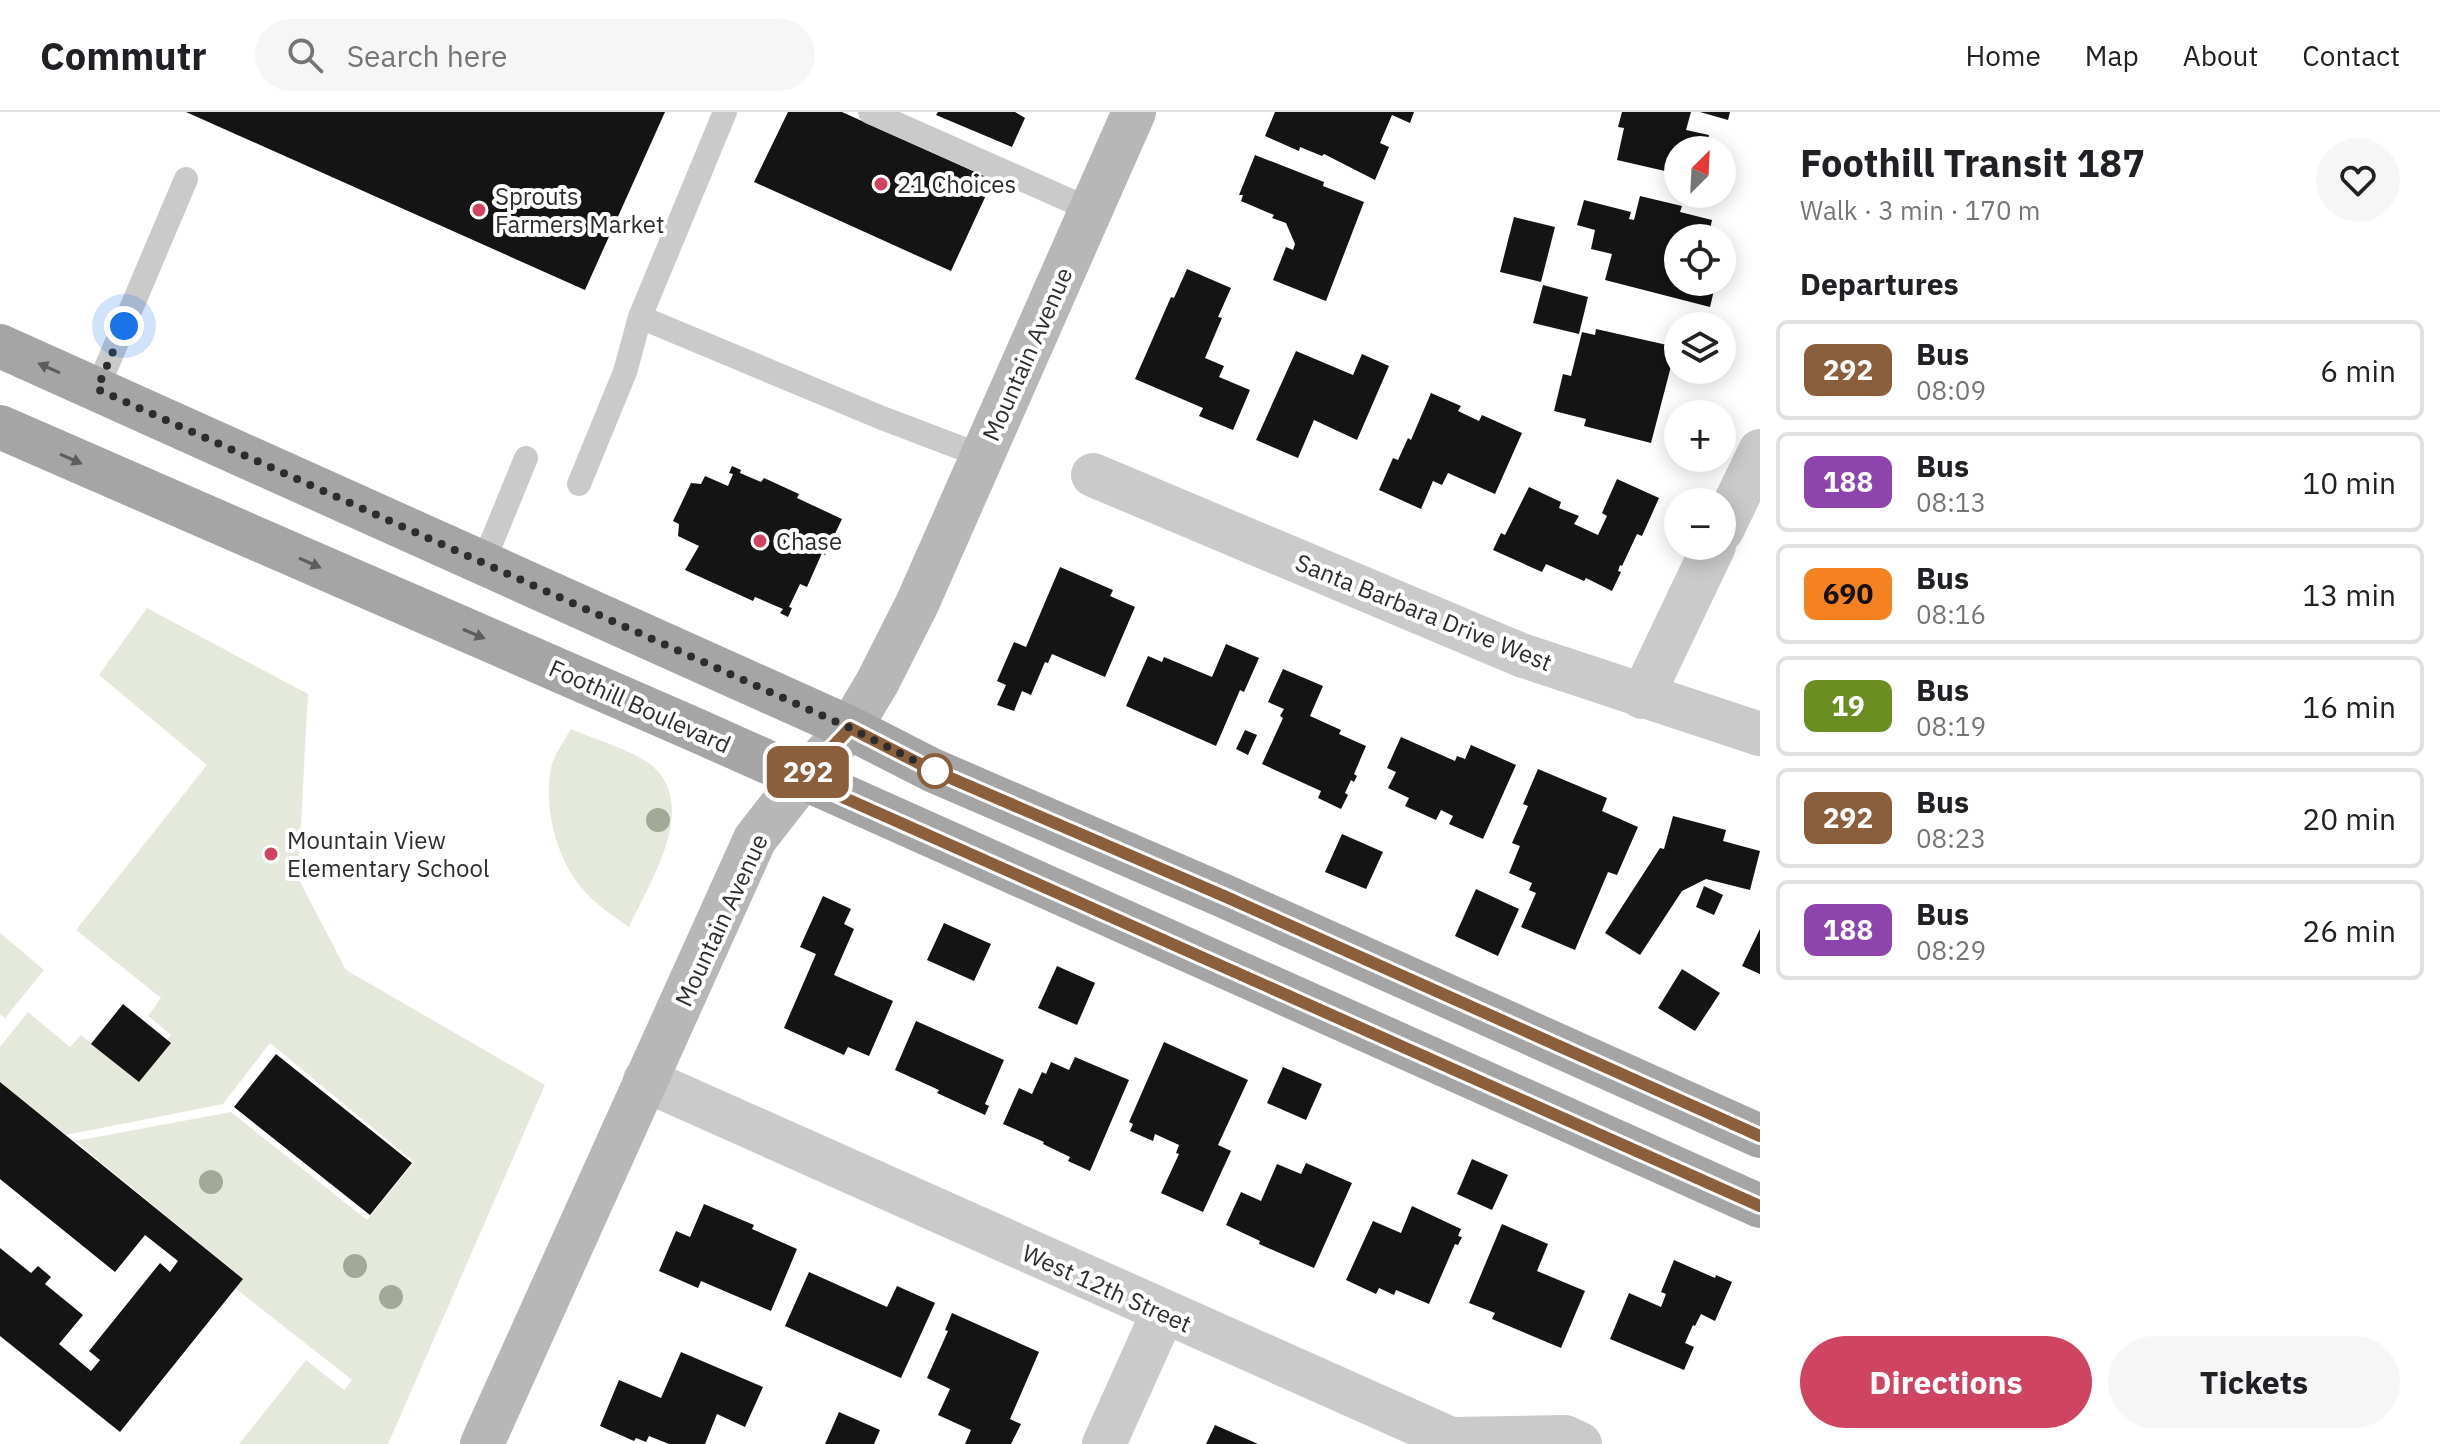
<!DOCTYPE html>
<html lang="en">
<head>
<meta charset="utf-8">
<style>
  :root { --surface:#fff; --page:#f6f6f6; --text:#202124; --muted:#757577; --line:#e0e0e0; --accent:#cf4460 }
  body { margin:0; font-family:"IBM Plex Sans",sans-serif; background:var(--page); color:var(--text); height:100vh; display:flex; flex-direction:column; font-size:30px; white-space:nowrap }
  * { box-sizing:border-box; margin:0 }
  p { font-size:26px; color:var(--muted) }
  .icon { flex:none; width:44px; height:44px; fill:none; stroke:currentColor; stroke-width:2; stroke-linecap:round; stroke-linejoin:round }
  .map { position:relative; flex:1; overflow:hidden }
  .side { display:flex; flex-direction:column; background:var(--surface); width:680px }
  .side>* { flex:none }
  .badge { padding:0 16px; border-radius:12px; font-size:28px; line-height:52px }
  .needle { width:52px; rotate:24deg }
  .controls { position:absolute; left:1664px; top:24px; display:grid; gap:16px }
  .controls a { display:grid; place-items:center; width:72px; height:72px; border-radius:50%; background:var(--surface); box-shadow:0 4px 20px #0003; font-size:40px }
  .you { position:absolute; width:40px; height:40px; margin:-20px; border:6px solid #fff; border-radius:50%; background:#1a73e8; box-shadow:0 0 0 12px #1a73e833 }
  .map>.badge { position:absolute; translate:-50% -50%; box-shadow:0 0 0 4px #fff }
  h2 { padding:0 40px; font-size:30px; line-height:72px }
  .round { display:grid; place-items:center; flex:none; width:84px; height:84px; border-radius:42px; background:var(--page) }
  .summary { display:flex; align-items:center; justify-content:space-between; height:136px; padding:0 40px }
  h1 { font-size:38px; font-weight:700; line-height:60px }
  .button { display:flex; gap:16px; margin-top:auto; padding:16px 40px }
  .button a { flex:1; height:92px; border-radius:48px; background:var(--accent); color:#fff; font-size:32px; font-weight:700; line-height:92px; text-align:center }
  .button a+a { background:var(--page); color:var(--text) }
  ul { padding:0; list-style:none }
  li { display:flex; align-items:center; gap:24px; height:100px; margin:0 16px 12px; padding:0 24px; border:4px solid var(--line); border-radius:12px }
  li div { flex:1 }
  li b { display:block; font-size:30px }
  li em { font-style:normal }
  li .badge { min-width:88px; font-weight:700; text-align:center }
  header { display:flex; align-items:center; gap:48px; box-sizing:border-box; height:112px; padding:0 40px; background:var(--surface); border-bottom:2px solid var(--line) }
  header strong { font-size:38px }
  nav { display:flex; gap:44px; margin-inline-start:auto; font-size:28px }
  .search { width:560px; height:72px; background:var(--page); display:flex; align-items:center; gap:20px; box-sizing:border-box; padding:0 28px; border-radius:44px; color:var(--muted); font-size:30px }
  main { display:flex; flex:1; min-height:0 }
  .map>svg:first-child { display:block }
  .green { fill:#e5e9dc }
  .building { fill:#141414 }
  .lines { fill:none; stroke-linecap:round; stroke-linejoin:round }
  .service { stroke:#cacaca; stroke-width:24 }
  .minor { stroke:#cacaca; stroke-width:44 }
  .secondary { stroke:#b7b7b7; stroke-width:44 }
  .primary { stroke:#a5a5a5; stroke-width:44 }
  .tree { fill:#a2a996 }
  .oneway { fill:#5d5d5d }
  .line-casing { stroke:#fff; stroke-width:18 }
  .line { stroke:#8b5e3c; stroke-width:12 }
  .walk { stroke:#2d2d2d; stroke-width:8; stroke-dasharray:0 14.4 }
  .poi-dot { fill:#cf4460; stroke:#fff; stroke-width:3 }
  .stop-dot { fill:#fff; stroke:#8b5e3c; stroke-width:4 }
  .labels { text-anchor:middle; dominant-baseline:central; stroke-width:8; stroke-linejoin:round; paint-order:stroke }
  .poi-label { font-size:24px; fill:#2d2d2d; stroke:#fff; text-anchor:start }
  .street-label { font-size:24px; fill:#2d2d2d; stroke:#fff }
</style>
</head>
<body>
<header>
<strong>Commutr</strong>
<div class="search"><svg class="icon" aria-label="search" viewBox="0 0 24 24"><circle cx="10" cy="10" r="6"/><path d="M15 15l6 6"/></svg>Search here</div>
<nav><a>Home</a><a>Map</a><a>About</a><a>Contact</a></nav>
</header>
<main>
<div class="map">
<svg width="1760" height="1332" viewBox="0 0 1760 1332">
  <rect width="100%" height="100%" fill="#fff"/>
  <g class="green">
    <path d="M147,496L308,582L298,766L346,858L545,973L388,1332H239L306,1248L344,1278L352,1268L235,1176L242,1166L75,1029L231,1000L367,1108L414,1050L270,931L223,992L66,1023L0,970V935L28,900L70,935L81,923L135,967L171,923L148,904L161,886L76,818L207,653L99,563Z"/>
    <path d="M571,617C592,626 633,639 650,652C701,693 650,769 629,815C613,804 598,794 585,780C557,750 543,696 551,656C554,643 564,629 571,617Z"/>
    <path d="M0,821L44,858L5,906L0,902Z"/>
  </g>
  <g class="building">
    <path d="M186,0H665L585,178Z"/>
    <path d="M788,0H842L993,68L951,159L754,70Z"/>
    <path d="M938,0H1015L1025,6L1012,35L936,3Z"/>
    <path d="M1275,0H1414L1410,11L1392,3L1380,31L1389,35L1375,68L1324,42L1322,44L1300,35L1299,39L1265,24Z"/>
    <path d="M1622,0H1691L1686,18L1709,23L1706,38H1678V62L1617,48L1624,16L1618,15Z"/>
    <path d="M1700,0H1730L1728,8Z"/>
    <path d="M1255,43L1324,70L1323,74L1364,90L1326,189L1273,168L1286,135L1293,138L1295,132L1286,111L1272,106L1274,103L1241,89L1243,83H1239Z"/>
    <path d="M1640,84L1682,94L1680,100L1712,108L1708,126H1678V170H1716L1710,195L1605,168L1612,142L1591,137L1595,118L1577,113L1584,88L1631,100L1629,107L1634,108Z"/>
    <path d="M1514,105L1555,115L1541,170L1500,160Z"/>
    <path d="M1187,157L1231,176L1218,205L1222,206L1205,246L1224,254L1219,265L1250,278L1233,318L1199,304L1203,296L1135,267L1171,185L1174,186Z"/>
    <path d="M1543,173L1588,185L1579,222L1533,211Z"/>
    <path d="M1596,217L1676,235L1651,331L1584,314L1586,307L1554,299L1563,262L1571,264L1582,220L1595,223Z"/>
    <path d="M1296,239L1353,263L1362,242L1389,254L1357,328L1314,308L1298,346L1256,328Z"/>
    <path d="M1431,281L1461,294L1458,299L1479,309L1482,303L1522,321L1495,382L1448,361L1442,373L1433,369L1421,397L1379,378L1393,346L1398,348L1408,326L1411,328Z"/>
    <path d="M732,354L741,358L740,361L761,370L764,366L799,382L797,386L842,407L825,443L822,441L807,475L800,472L789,495L792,496L788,505L780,501L783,497L755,485L753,489L685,458L699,434L678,424L679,412L673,409L691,371L701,372L705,364L728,374L733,362L729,361Z"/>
    <path d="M1617,367L1659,386L1642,424L1637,422L1622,454L1620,453L1618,459L1621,460L1612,479L1586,466L1584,469L1546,452L1542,460L1493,438L1501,421L1505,423L1529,375L1561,390L1559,396L1579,404L1574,412L1598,423L1607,404L1602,401Z"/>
    <path d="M1060,455L1113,478L1110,484L1135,495L1105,565L1052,542L1048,551L1045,550L1031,583L1022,579L1014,599L997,593L1006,573L997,569L1014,530L1026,535Z"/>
    <path d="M1226,532L1259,546L1244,580L1240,578L1216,634L1126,594L1148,544L1162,550L1164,545L1212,565Z"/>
    <path d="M1283,557L1323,574L1310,604L1341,618L1339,622L1366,634L1354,662L1357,664L1354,670L1351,668L1345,681L1348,683L1341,697L1318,686L1321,679L1262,652L1283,606L1280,604L1284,597L1268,590Z"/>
    <path d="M1245,618L1257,623L1248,643L1236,637Z"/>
    <path d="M1401,625L1455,649L1457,644L1465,647L1471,633L1516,653L1483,727L1449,712L1453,704L1441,698L1436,708L1405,694L1409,686L1388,676L1396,660L1387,656Z"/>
    <path d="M1538,657L1607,686L1602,699L1638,715L1617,763L1608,760L1575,838L1521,815L1536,781L1529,778L1532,771L1509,761L1520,734L1512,731L1528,694L1523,692Z"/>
    <path d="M1673,704L1726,718L1723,729L1760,739L1750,778L1706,767L1682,779L1640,843L1605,821L1660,736L1664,737Z"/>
    <path d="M1342,722L1383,740L1366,777L1325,760Z"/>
    <path d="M1704,774L1723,783L1714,803L1696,795Z"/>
    <path d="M1476,777L1519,797L1498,844L1455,824Z"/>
    <path d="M823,784L851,797L844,812L854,817L834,863L893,889L869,944L848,935L844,943L784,916L816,842L800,835Z"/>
    <path d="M944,811L991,832L974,869L927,848Z"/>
    <path d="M1760,817V862L1742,854Z"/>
    <path d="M1057,854L1095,871L1077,913L1038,896Z"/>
    <path d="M1682,857L1720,881L1695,919L1658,896Z"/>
    <path d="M123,892L171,931L139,970L91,932Z"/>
    <path d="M916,909L1004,948L985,992L989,994L985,1003L937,981L939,978L895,958Z"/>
    <path d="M1164,930L1248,968L1218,1033L1231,1039L1203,1100L1161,1081L1179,1042L1176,1041L1179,1033L1155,1022L1153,1029L1130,1019L1133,1012L1129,1010Z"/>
    <path d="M276,942L412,1051L370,1103L234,995Z"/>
    <path d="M1075,945L1129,968L1090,1059L1068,1049L1070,1045L1043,1032L1044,1030L1003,1012L1019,976L1032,982L1042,960L1046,962L1051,950L1069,958Z"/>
    <path d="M1283,955L1322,972L1306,1008L1267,991Z"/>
    <path d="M0,970L243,1167L120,1320L0,1224V1136L31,1161L38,1154L51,1165L45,1172L83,1203L59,1232L91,1259L100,1248L89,1239L160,1151L170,1160L178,1149L145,1123L115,1160L0,1067Z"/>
    <path d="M1472,1047L1508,1063L1492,1098L1457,1082Z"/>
    <path d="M1306,1051L1352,1071L1314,1156L1259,1132L1260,1129L1226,1113L1241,1080L1261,1089L1277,1052L1301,1062Z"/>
    <path d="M704,1092L754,1113L752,1117L797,1137L771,1199L701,1169L698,1176L659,1159L676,1119L690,1125Z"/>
    <path d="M1412,1094L1461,1117L1458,1124L1462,1125L1458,1133L1455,1132L1429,1192L1396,1178L1394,1183L1379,1176L1376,1182L1346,1168L1373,1109L1401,1121Z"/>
    <path d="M1502,1112L1548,1132L1537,1159L1585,1179L1561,1236L1492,1207L1495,1201L1469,1191Z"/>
    <path d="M1674,1148L1715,1166L1716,1163L1732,1170L1715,1209L1701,1202L1695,1214L1693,1213L1685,1231L1694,1235L1684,1258L1610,1227L1629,1181L1661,1195L1666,1182L1661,1180Z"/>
    <path d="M809,1160L887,1195L897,1174L935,1191L901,1266L785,1214Z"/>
    <path d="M952,1201L1039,1240L1010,1307L1021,1312L1011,1332H965L971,1318L938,1303L950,1277L927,1266L948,1219L945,1218Z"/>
    <path d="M681,1240L763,1275L745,1315L717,1302L705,1332H669L649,1324L646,1330L636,1326L634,1329L600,1314L619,1268L661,1286Z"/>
    <path d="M839,1300L880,1318L874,1332H825Z"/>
    <path d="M1215,1313L1258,1332H1206Z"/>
  </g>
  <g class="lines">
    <g class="service">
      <path d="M870,0L1091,98"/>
      <path d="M640,205L882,306L982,344"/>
      <path d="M97,277L186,67"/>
      <path d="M579,372L625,260L640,205L725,0"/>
      <path d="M483,451L526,346"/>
    </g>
    <g class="minor">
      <path d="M1093,363L1521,543L1760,622"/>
      <path d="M1722,418L1760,339"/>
      <path d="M1642,585L1714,434"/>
      <path d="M645,968L1451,1327L1565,1325L1580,1332"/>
      <path d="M1104,1332L1163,1201"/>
    </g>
    <path class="secondary" d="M482,1332L755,727L802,667L850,616L877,571L917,492L1134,0"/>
    <g class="primary">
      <path d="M0,234L850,616L932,658L1224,784L1760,1024"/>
      <path d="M0,315L698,619L1760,1094"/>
    </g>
  </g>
  <g class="tree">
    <circle cx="658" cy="708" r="12"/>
    <circle cx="211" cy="1070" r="12"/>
    <circle cx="355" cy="1154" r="12"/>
    <circle cx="391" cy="1185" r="12"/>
  </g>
  <defs><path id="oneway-solid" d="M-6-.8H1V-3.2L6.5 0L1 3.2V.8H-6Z" transform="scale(2)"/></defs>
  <g class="oneway">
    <use href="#oneway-solid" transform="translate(49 256) rotate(-156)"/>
    <use href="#oneway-solid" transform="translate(71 347) rotate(24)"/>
    <use href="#oneway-solid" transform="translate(310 451) rotate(24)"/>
    <use href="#oneway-solid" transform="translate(474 522) rotate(23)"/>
  </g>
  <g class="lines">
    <g class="line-casing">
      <path id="line" d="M1760,1024L1224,784L932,658L850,616L802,667L1760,1094"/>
    </g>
    <use href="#line" class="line"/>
    <path class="walk" d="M124,214L97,277L850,616L935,659"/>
  </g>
  <g class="poi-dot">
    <circle cx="881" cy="72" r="8"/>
    <circle cx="479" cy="98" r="8"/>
    <circle cx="760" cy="429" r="8"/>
    <circle cx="271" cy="742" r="8"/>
  </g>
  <circle class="stop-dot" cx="935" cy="659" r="16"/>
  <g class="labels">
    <g class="poi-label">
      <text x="897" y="72">21 Choices</text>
      <text x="495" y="84">Sprouts<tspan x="495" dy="28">Farmers Market</tspan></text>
      <text x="776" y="429">Chase</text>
      <text x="287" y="728">Mountain View<tspan x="287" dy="28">Elementary School</tspan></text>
    </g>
    <g class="street-label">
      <text transform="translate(1027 242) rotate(-66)">Mountain Avenue</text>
      <text transform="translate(1424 500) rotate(22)">Santa Barbara Drive West</text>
      <text transform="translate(640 594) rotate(24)">Foothill Boulevard</text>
      <text transform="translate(721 808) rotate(-65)">Mountain Avenue</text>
      <text transform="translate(1107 1176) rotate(24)">West 12th Street</text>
    </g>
  </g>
</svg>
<div class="controls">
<a><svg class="needle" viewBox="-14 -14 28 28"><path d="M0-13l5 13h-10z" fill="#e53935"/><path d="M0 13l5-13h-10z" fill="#757577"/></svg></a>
<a><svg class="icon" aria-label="locate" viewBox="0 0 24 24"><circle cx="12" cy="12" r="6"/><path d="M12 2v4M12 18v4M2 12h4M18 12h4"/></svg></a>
<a><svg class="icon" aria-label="layers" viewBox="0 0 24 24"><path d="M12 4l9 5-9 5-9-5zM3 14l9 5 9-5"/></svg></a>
<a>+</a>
<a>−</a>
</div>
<div class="you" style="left:124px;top:214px"></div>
<b class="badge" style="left:808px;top:660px;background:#8b5e3c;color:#fff">292</b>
</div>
<section class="side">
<div class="summary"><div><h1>Foothill Transit 187</h1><p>Walk · 3 min · 170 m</p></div><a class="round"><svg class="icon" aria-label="heart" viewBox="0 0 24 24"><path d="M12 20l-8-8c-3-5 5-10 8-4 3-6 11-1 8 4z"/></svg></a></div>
<h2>Departures</h2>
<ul>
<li><span class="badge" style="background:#8b5e3c;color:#fff">292</span><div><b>Bus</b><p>08:09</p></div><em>6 min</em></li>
<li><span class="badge" style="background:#8e44ad;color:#fff">188</span><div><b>Bus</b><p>08:13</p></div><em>10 min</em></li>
<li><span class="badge" style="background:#f58220;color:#111">690</span><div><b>Bus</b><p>08:16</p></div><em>13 min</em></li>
<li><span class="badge" style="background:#6b8e23;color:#fff">19</span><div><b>Bus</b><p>08:19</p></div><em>16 min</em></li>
<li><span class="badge" style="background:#8b5e3c;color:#fff">292</span><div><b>Bus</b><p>08:23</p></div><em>20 min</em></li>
<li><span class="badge" style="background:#8e44ad;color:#fff">188</span><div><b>Bus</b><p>08:29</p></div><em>26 min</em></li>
</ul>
<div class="button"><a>Directions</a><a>Tickets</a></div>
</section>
</main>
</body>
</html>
